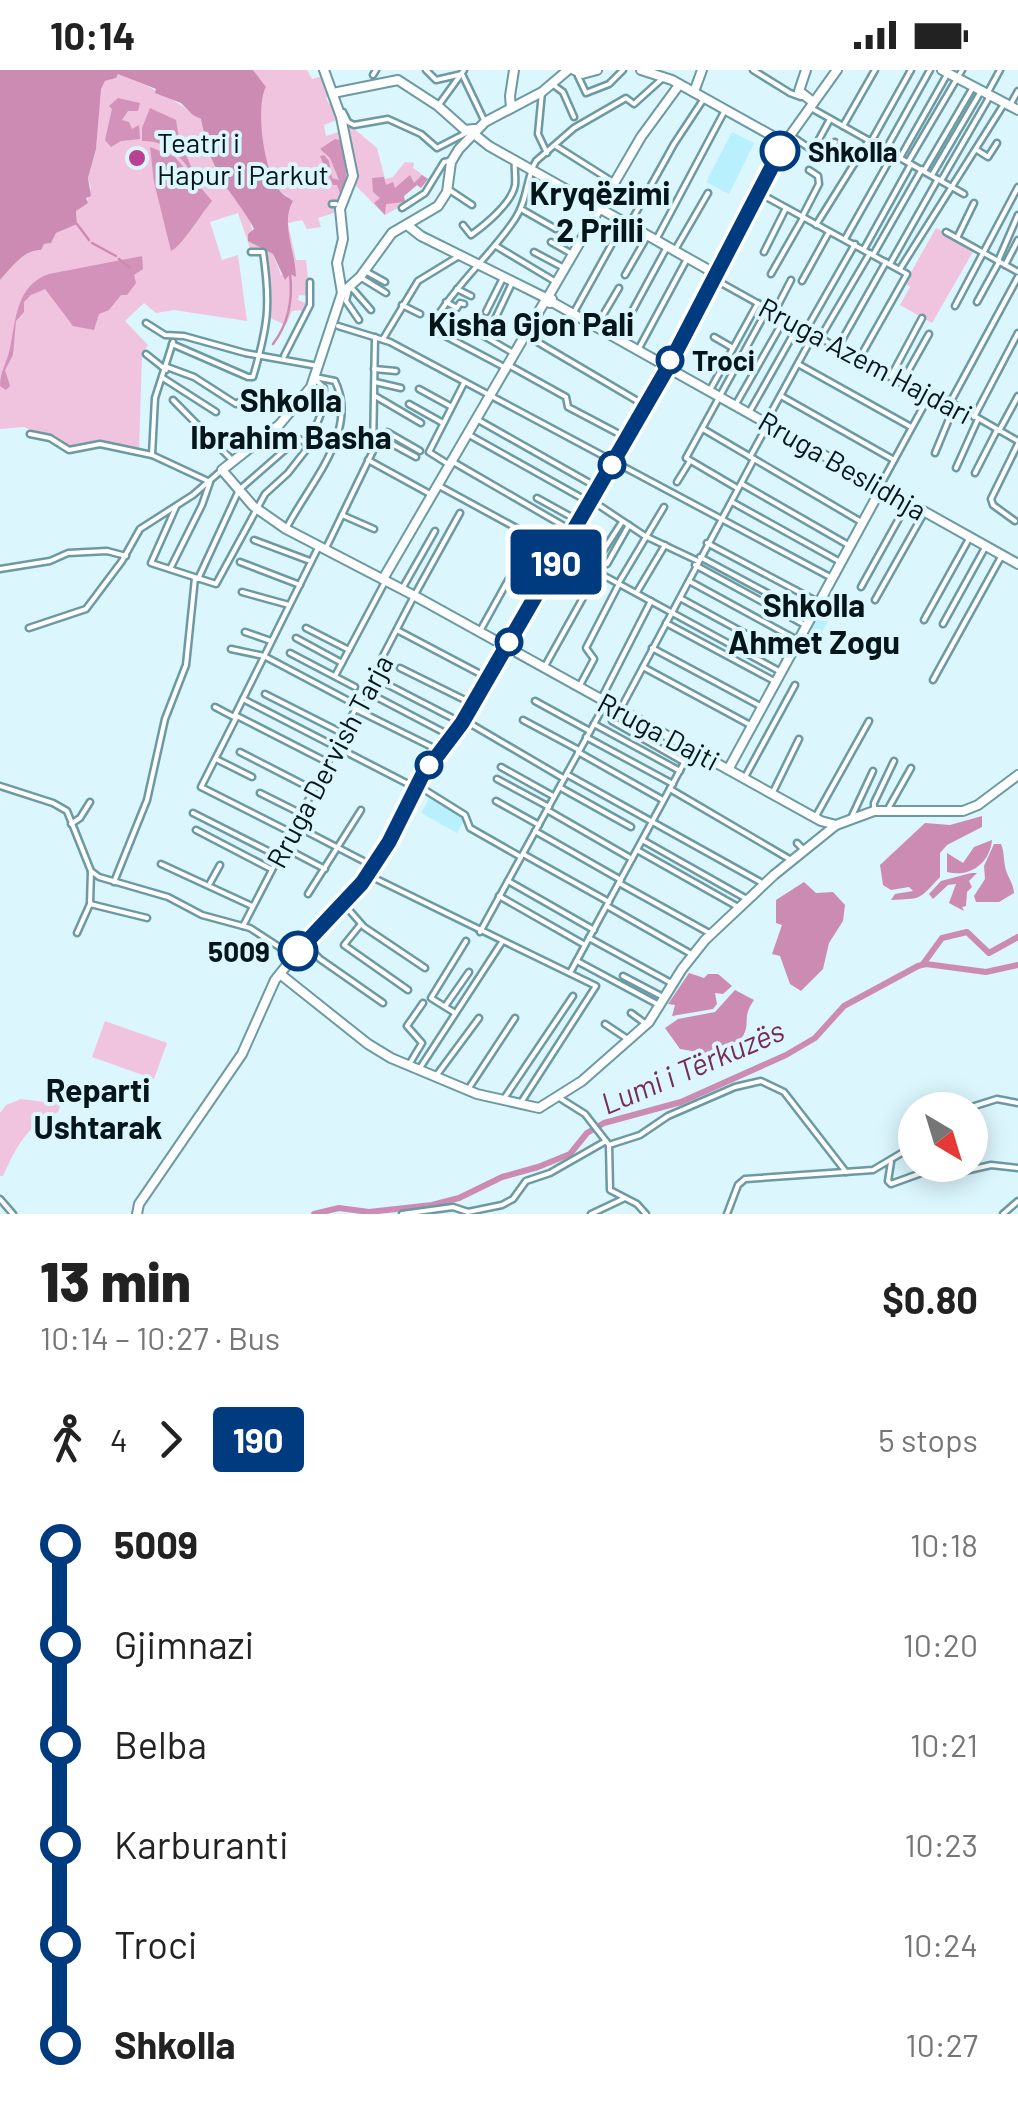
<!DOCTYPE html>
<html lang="en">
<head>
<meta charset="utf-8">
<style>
  :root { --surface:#fff; --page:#f2f2f2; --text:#222; --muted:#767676 }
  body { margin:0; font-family:Barlow,sans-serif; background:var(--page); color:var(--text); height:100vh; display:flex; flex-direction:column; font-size:38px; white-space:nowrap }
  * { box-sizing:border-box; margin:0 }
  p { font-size:32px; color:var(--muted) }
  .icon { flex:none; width:55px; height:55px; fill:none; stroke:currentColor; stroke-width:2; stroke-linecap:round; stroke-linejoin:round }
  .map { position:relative; height:1144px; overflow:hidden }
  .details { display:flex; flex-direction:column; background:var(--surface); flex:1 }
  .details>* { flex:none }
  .badge { padding:0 20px; border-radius:8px; font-size:35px; line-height:65px }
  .needle { width:65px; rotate:142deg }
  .fabs { position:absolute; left:898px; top:1022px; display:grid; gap:20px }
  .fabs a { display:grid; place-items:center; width:90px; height:90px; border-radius:50%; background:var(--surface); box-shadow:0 5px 25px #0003; font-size:50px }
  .map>.badge { position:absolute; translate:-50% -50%; box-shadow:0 0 0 5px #fff }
  .legs { display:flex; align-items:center; gap:15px; height:110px; padding:0 40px; font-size:32px }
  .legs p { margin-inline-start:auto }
  .summary { display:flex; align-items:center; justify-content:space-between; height:170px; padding:0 40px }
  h1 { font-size:55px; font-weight:800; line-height:75px }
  ul { padding:0 40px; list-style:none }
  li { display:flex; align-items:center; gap:35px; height:100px; font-size:38px }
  li i { display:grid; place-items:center; width:15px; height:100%; margin:0 12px; background:currentColor }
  li i::after { content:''; width:25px; height:25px; margin:-12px; border:8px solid; border-radius:50%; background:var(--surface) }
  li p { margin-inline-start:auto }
  li:first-child i { background:linear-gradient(#0000 50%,currentColor 0) }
  li:last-child i { background:linear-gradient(currentColor 50%,#0000 0) }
  .status { display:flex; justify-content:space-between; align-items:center; height:70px; padding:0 50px; background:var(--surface); direction:ltr }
  .status svg { height:28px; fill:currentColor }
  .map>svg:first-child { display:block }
  .built { fill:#b8f0fe }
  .green { fill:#f0c4de }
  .forest { fill:#d392ba }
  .water { fill:#cc8bb3 }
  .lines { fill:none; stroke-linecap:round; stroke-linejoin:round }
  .stream { stroke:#cc8bb3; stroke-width:2.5 }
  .river { stroke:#cc8bb3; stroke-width:6 }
  .street-casing { stroke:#6d99a3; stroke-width:9 }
  .secondary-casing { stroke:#6d99a3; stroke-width:12 }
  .street { stroke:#fff; stroke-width:4 }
  .secondary { stroke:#fff; stroke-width:8 }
  .line-1-casing { stroke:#fff; stroke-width:22 }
  .line-1 { stroke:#003b80; stroke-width:15 }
  .stop-1-dot { fill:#fff; stroke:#003b80; stroke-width:5 }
  .poi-dot { fill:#b94093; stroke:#dbf6fd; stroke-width:4 }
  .labels { text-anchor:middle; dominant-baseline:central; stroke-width:8; stroke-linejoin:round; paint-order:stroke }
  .poi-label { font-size:28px; fill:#05161a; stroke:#dbf6fd; text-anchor:start }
  .stop-label { font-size:28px; font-weight:bold; fill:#05161a; stroke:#dbf6fd; text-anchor:start }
  .street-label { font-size:28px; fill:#05161a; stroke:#dbf6fd }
  .water-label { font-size:30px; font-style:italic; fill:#762a5d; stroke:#dbf6fd }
  .quarter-label { font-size:32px; font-weight:bold; fill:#05161a; stroke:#dbf6fd }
</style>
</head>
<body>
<div class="status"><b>10:14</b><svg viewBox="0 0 49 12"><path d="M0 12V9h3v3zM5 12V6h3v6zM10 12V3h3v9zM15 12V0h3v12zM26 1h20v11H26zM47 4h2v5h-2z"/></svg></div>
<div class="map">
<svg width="1018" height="1144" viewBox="0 0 1018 1144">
  <rect width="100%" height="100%" fill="#dbf6fd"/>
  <g class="built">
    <path d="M732,62L754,73L729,124L706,112Z"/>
    <path d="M828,523L840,529L811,582L800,573Z"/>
    <path d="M431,725L466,747L457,763L421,743Z"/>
  </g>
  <g class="green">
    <path d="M253,0H307L312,9L323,6L331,25L326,28L329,34L334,32L339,49L324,55L326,66L342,61L349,107L336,138L337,142L318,148L321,157L307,159L302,150L288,153L296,190H306L310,226L299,225L298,230L309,234L305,244L300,240L292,241L286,255L270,248L264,181H251L238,143L210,152L222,190L238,185L247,251L174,240L156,243L144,233L125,251L148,275L142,284L139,381L103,373L67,377L24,357L0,359V210L12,193L36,178L39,181L44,174L51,173L56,163L77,153L76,141L87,132L91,117L88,108L96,79L100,19L105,11L116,8L117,3C152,17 176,30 203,51C204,72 212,93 222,111C233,130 258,147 251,171L273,184L281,205L296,206C296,180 280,156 293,131C289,127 283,125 280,121C262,102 255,39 266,17Z"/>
    <path d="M352,57L377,78L385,109L393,107L405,92L414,93L413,98L428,109L421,118L417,115L404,126L405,134L385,145L353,113L346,60Z"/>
    <path d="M936,158L974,180L932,253L900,235L910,217L905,213Z"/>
    <path d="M105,951L167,973L154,1009L92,987Z"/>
    <path d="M21,1029L61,1034L58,1042C25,1058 18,1074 3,1106H0V1043L6,1035Z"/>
  </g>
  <g class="forest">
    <path d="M118,28L140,33L138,41H128L122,50L129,52L132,59L139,55L140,69L121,71L111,77L105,70L112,39L109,36Z"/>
    <path d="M150,38L176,50L179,68L195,106C180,87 168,70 142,71V58Z"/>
    <path d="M335,69L340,70C343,87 352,108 340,123L337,115H333L320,86L324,85L329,91L332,108L339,110L330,88L320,79Z"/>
    <path d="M150,77L175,87L212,131C201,144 182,176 171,181L154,112Z"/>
    <path d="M410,105L414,113L422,105L428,109L421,118L417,115L404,126L405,132L386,134L385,145L374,133L380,128L373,122L372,108L384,107L386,115L393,112L395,118Z"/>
    <path d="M142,186L143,199L134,205L136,213L127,225H121L109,240L99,244L94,260L73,256L45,219L31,225L24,232V242L16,251L13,285L5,300L10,316L6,320L0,316C0,301 7,293 10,278C16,250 16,215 49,204Z"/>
  </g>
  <g class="water">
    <path d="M0,0H253L266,17C255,38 264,103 280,121C283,126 289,127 293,131C280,154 296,181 296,207L290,204L285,210L273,184L248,171V164L254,159C253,154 227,117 223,114L208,81L201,49L193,45L181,33L155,23L156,19L118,4L116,8L105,11L101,19L96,79L88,108L91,126L86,128L88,133L76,141L77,154L56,163L51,173L44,174L41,180C24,179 11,198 0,210Z"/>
    <path d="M982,746V757L947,775L940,783V807C917,832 921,828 891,830L895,824L913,821L909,817L891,820L883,815L880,795L925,753L950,755Z"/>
    <path d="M992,770C990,793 970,808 947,802V783L963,793L974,777Z"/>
    <path d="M994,774H1001C1005,783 1003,794 1007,803C1010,811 1013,813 1014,823L999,832H976L974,826L985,809L984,796Z"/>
    <path d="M971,803H977L969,811L972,817L967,822L966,836L962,837L964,841L949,833L956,814L948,815L933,829L929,824L941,811Z"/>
    <path d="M804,812L816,823L833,822L845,835L843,851L829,873L823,899L801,921L790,914L780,886L772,884L782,855L776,853V830Z"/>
    <path d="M689,903L704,908L708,904H718L732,916L723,924L715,923L717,934L713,939L672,946L675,935L668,934Z"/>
    <path d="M735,920L754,930C742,947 750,952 744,964C741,972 727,985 721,991L714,985L701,990L692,981L680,979L665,958L678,949L715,942Z"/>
  </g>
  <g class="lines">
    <g class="stream">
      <path d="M77,154L89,170"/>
      <path d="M92,173L116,186"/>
      <path d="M119,189L130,198"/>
      <path d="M273,274C289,253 293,229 290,204"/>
    </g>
    <g class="river">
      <path d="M923,894L942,868L967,862L989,883L1018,867"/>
      <path d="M314,1144L339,1138L369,1142L432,1135L459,1128L502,1107L538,1097L570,1084L587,1063L604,1053L681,1032L786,985L815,968L844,936L918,896L926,894L986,902L1018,895"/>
    </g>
    <g class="street-casing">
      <g id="street">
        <path d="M426,0L436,10L462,4L485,52"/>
        <path d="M753,0L790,23L801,27"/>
        <path d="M373,5L376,0"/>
        <path d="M578,6L586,23L609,14L623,0"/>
        <path d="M552,14L563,22L574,47"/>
        <path d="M542,22L538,64L547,83"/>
        <path d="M988,22L1000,0"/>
        <path d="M438,36L464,0"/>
        <path d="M1009,37L1018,21"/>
        <path d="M811,38L964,124"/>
        <path d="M343,42L348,52L354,55L388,49L421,64L437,78L468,62"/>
        <path d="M829,51L817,73L829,80L835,72"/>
        <path d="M843,56L875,0"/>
        <path d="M790,65L809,78"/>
        <path d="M872,70L911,0"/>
        <path d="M556,76L613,112"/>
        <path d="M886,79L930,0"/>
        <path d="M977,80L988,87L997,73"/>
        <path d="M901,86L948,3"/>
        <path d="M908,92L962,0"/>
        <path d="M924,101L972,19"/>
        <path d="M932,105L980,23"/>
        <path d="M942,109L990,26"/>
        <path d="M448,119L472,135"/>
        <path d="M759,123L907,204L859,289"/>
        <path d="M332,134H336"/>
        <path d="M402,138L425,123L444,92L449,91"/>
        <path d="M521,139L556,159"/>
        <path d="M802,147L819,114L818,106L809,100"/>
        <path d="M463,155L471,165C485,155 512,133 515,115C516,107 514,99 515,90"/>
        <path d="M629,155L674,74L703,30"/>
        <path d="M816,155L869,70"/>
        <path d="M946,162L1018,202"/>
        <path d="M957,168L974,133"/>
        <path d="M845,169L893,84"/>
        <path d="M656,170L724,42"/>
        <path d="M551,172L572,184"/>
        <path d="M496,176L556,212"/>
        <path d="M864,179L911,94"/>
        <path d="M675,180L708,123"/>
        <path d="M534,182L564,198"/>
        <path d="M764,182L786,138"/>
        <path d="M873,185L922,99"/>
        <path d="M998,191L1018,145"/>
        <path d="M890,194L938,109"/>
        <path d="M1005,195L1018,170"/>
        <path d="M900,199L1004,34"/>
        <path d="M367,202L385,212"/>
        <path d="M771,204L803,148"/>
        <path d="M625,205L648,165"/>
        <path d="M360,207L386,223"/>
        <path d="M714,209L928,328L936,324L1018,371"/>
        <path d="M802,211L829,162"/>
        <path d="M350,216L371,240"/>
        <path d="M349,219L346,231L359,250"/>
        <path d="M457,219L471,226"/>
        <path d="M446,232L457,238L460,233L464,234"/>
        <path d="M977,232L999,192"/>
        <path d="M402,235L420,244"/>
        <path d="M955,236L1018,117"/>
        <path d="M775,241L791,210"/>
        <path d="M486,242L504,206"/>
        <path d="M573,244L624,152"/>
        <path d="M437,247C459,211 492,184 515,149C528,130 526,107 536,91L574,58L626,28L634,34L664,7"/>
        <path d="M495,249L513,211"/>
        <path d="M460,252L515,284"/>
        <path d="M146,253L165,265L184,266L245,283L318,296"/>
        <path d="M338,256L390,272L830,507"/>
        <path d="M596,257L619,218"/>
        <path d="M432,259L506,298"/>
        <path d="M806,260L855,174"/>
        <path d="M529,267L646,336"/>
        <path d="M714,267L733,278"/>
        <path d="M820,268L870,183"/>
        <path d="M383,269L418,211L459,186"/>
        <path d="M617,269L667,177"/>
        <path d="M172,274L248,307H253C268,256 271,235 263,182H251"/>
        <path d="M838,277L886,192"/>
        <path d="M638,280L688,187"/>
        <path d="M146,284L166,300"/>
        <path d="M284,286L310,235V212"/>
        <path d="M798,294L911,357"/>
        <path d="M167,297L194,307L236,334L240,331"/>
        <path d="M512,297L566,327L568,337L623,366"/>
        <path d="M374,299L396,301"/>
        <path d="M891,306L922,248"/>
        <path d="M163,308L216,342"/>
        <path d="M375,312L401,318"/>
        <path d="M902,312L929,264"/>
        <path d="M419,319L450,336"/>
        <path d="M710,320L758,233"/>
        <path d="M375,326L421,353"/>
        <path d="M781,326L894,390"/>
        <path d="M173,330L234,392"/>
        <path d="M951,331L1018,207"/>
        <path d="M409,334L443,353"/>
        <path d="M736,334L785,248"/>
        <path d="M750,341L798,256"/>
        <path d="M974,347L1018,263"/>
        <path d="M767,350L814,264"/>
        <path d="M480,351L595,416"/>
        <path d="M703,359L863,453"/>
        <path d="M999,361L1018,326"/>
        <path d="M30,364L50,368L69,380L100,374L152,385L210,412L202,435L170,499"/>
        <path d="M312,366L333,377"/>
        <path d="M471,366L589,432"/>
        <path d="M381,368L416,387"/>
        <path d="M374,372L387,362L420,381"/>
        <path d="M935,383L954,337"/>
        <path d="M152,385L155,328L173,272"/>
        <path d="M750,387L767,356"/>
        <path d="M368,390L430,424"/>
        <path d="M455,393L569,459"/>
        <path d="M448,394L429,382L464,313"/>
        <path d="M956,398L978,349"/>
        <path d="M975,403L997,360"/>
        <path d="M677,412L690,391"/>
        <path d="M742,414L850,476"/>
        <path d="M880,416L928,328"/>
        <path d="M441,417L779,601"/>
        <path d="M737,418L686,388L768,238"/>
        <path d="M537,428L577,450"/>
        <path d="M591,430L645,466L698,491"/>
        <path d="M732,432L842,493"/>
        <path d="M176,437L151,493L216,514L265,424L288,403L306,380L323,339L324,318L316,310"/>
        <path d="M342,445L374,459"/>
        <path d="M1015,451L993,435L991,429L1018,374"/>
        <path d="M286,459C308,415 360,362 335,311L315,307"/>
        <path d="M254,470L310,491"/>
        <path d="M707,473L816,531"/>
        <path d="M327,476L373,381L375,267"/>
        <path d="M700,487L812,547"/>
        <path d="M598,489L622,452"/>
        <path d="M240,492L300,515"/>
        <path d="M607,494L629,455"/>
        <path d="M695,495L805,555"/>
        <path d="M0,499L50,491L68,483L107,481L126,486"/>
        <path d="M198,509L239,420L295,371L299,369L308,374"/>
        <path d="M689,511L799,571"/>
        <path d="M618,514L664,437"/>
        <path d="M861,517L907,434"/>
        <path d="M402,519L435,461"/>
        <path d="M242,522L289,535"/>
        <path d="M637,522L665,475"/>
        <path d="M680,528L790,588"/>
        <path d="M875,530L924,443"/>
        <path d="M924,550L970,467"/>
        <path d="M666,553L776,612"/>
        <path d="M943,554L986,476"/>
        <path d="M29,558L86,539L122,491L140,459L193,425L222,400"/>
        <path d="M306,558L349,580"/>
        <path d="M397,560L488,608"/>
        <path d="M480,561L516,496"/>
        <path d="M245,562L271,571"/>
        <path d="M296,568L342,593"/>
        <path d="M652,578L762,637"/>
        <path d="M231,579L264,586L349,631L355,639L440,681"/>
        <path d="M290,583L355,617"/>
        <path d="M545,596L584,526"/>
        <path d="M643,597L752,656"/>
        <path d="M400,598L473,634"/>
        <path d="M335,606L386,510"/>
        <path d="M373,607L462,653"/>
        <path d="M933,610L1001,487"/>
        <path d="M579,617L594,589L586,578L619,514"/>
        <path d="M365,621L449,665"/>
        <path d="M265,624L342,663"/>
        <path d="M243,629L416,718"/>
        <path d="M601,629L651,531"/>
        <path d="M535,631L588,660"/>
        <path d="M215,637L232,646"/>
        <path d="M620,640L754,389"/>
        <path d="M237,646L201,717L290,762"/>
        <path d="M234,647L319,476"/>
        <path d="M239,647L327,692"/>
        <path d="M464,650L563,708"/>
        <path d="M523,650L579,680"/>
        <path d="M612,651L684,692"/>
        <path d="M594,654L680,701"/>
        <path d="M586,667L673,714"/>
        <path d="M240,682L312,719"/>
        <path d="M578,682L663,730"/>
        <path d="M216,689L252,707"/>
        <path d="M501,697L553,726"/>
        <path d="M568,705L764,814"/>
        <path d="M745,707L795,615"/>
        <path d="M497,709L549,737"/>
        <path d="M417,715L465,745L470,758L521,787"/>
        <path d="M0,716L53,733L67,741L91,801L99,807L168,827L202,845L250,858L293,886"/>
        <path d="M561,718L631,757"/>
        <path d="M670,719L791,790"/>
        <path d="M773,722L799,669"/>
        <path d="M260,723L300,743"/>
        <path d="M496,731L539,755"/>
        <path d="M889,737L911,698"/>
        <path d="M547,740L632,789"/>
        <path d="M874,741V733L894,691"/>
        <path d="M193,743L278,786"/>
        <path d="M816,746L869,651"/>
        <path d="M852,746L873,701"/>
        <path d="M71,754L80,748L90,732"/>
        <path d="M294,755L373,796"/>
        <path d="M196,760L271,799"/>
        <path d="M535,761L621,810"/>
        <path d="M644,771L745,828"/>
        <path d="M797,773L805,781"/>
        <path d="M285,778L325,799"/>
        <path d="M637,780L738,837"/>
        <path d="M523,784L609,832"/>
        <path d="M161,794L252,836"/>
        <path d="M368,805L596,916L520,1034"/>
        <path d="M508,811L594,860"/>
        <path d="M114,812L147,730L165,649L186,595L195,508"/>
        <path d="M210,813L220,795"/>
        <path d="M619,813L711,864"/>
        <path d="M308,824L361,740"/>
        <path d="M499,826L585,875"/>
        <path d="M343,833L364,857L425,898"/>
        <path d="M90,834L147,848"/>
        <path d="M607,836L693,885"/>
        <path d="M361,854L344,875L408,920"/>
        <path d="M243,856L413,528L460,443"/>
        <path d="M480,862L605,634"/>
        <path d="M77,863L90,834L91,801"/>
        <path d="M589,868L673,914"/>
        <path d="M304,873L320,889L383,933"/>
        <path d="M577,891L657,934"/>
        <path d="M570,903L692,678"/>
        <path d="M623,906L665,928"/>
        <path d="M446,935L469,902"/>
        <path d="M455,943L431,928L466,871"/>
        <path d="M631,943L646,954"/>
        <path d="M605,954L629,970"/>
        <path d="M410,993L422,973L407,956L423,933"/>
        <path d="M420,998L502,872"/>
        <path d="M436,1006L479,948"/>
        <path d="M467,1021L515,948"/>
        <path d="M505,1027L573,926"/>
        <path d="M558,1027L585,1044L609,1075L610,1120L637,1134L646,1144"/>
        <path d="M962,1040L997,1029L1018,1033"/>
        <path d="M609,1075L640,1065L668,1046L735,1017L761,1011L784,1022L846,1102"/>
        <path d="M891,1092L888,1111L891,1114L935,1098L965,1101L991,1095L1018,1098"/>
        <path d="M0,1129L13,1144"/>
        <path d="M402,1144L453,1137L468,1142L502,1135L513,1129L526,1111L550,1103L606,1071"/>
        <path d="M591,1144L625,1128"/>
        <path d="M727,1144L738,1115L745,1109L873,1100L915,1075"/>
        <path d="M1003,1144L1018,1131"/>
      </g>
    </g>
    <g class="secondary-casing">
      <g id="secondary">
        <path d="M324,0L341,47L353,106L340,139L343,169L337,193L342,223"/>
        <path d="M568,0L542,22L485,52L459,79L451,92L447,122L438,136L392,163L360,207L342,223L311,317L279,355L222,400L253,436L286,459L415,526L821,751L836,755"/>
        <path d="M574,0L582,4L597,0"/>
        <path d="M641,0L672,10L785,73"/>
        <path d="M806,0L799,21L813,32"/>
        <path d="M942,0L1018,40"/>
        <path d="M694,22L702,0"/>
        <path d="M333,23L398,10L438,36L465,60L474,59"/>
        <path d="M511,38L510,26L514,0"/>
        <path d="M474,64L489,76L716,204"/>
        <path d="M407,155L421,166L546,228"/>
        <path d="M548,227L641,67L679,15"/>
        <path d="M552,232L666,296"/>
        <path d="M667,296L779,81L837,0"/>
        <path d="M668,298L1018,494"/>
        <path d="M383,509L545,231L550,233L552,229L548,227L545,231"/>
        <path d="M729,698L882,417"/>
        <path d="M280,904L368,974L391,988L477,1024L539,1038L582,1011L649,952L682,899L705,870L774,805L836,755L874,741H963L978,735L1018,705"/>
        <path d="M137,1144L139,1134L242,984L275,910L310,866L362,813L392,766L427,699L462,653L666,298"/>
      </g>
    </g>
    <use href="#street" class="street"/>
    <use href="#secondary" class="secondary"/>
  </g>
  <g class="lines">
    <g class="line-1-casing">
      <path id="line-1" d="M298,881L362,813L389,772L422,706L462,653L668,297L780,81"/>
    </g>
    <use href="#line-1" class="line-1"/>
  </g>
  <g class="stop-1-dot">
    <circle cx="780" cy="81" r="18"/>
    <circle cx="670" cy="290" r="12"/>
    <circle cx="612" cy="395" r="12"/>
    <circle cx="509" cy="572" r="12"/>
    <circle cx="429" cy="695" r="12"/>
    <circle cx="298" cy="881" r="18"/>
  </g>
  <circle class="poi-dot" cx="137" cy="88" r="10"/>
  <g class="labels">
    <g class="poi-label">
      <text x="157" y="72">Teatri i<tspan x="157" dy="32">Hapur i Parkut</tspan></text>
    </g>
    <g class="stop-label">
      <text x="808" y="81">Shkolla</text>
      <text x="692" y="290">Troci</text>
      <text x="270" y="881" text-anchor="end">5009</text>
    </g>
    <g class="street-label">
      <text transform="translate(866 290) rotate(28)">Rruga Azem Hajdari</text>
      <text transform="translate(843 395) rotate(30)">Rruga Beslidhja</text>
      <text transform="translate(659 661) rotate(28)">Rruga Dajti</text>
      <text transform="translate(329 691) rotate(-62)">Rruga Dervish Tarja</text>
    </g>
    <g class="water-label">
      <text transform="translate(692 996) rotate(-23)">Lumi i Tërkuzës</text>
    </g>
    <g class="quarter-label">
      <text x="600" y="122">Kryqëzimi<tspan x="600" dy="37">2 Prilli</tspan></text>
      <text x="531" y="253">Kisha Gjon Pali</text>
      <text x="291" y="329">Shkolla<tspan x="291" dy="37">Ibrahim Basha</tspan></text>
      <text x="814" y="534">Shkolla<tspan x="814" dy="37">Ahmet Zogu</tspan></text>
      <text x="98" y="1019">Reparti<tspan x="98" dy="37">Ushtarak</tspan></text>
    </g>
  </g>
</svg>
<div class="fabs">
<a><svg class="needle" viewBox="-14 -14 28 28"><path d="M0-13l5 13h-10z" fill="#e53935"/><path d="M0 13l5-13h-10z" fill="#767676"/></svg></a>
</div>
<b class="badge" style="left:556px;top:492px;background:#003b80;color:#fff">190</b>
</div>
<section class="details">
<div class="summary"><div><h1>13 min</h1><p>10:14 – 10:27 · Bus</p></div><b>$0.80</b></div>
<div class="legs"><svg class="icon" aria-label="walk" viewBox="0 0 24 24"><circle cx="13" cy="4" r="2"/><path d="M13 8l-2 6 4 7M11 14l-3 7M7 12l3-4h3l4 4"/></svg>4<svg class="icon" aria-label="forward" viewBox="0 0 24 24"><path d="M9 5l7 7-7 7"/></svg><b class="badge" style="background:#003b80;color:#fff">190</b><p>5 stops</p></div>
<ul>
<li><i style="color:#003b80"></i><b>5009</b><p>10:18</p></li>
<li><i style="color:#003b80"></i><span>Gjimnazi</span><p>10:20</p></li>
<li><i style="color:#003b80"></i><span>Belba</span><p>10:21</p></li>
<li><i style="color:#003b80"></i><span>Karburanti</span><p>10:23</p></li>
<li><i style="color:#003b80"></i><span>Troci</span><p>10:24</p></li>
<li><i style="color:#003b80"></i><b>Shkolla</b><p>10:27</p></li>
</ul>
</section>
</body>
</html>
